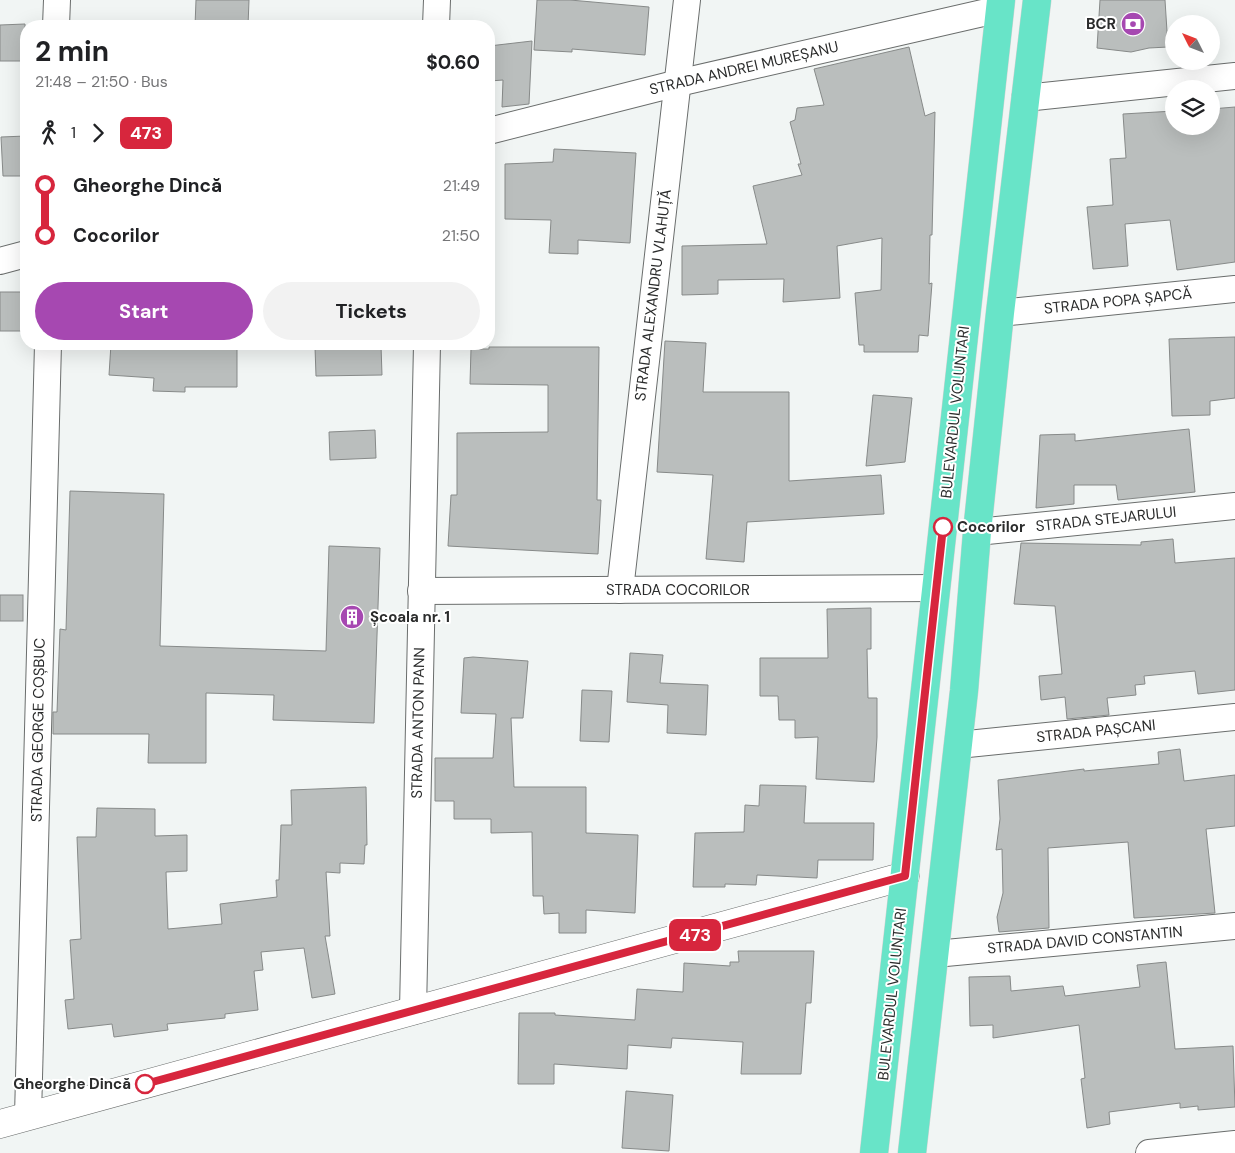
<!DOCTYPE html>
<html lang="en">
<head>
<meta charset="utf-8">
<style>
  :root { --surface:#fff; --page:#f2f2f2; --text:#202124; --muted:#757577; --accent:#a648b1 }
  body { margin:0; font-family:"DM Sans",sans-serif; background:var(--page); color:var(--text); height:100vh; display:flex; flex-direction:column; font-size:19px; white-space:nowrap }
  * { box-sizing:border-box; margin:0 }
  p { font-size:16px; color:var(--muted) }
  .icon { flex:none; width:28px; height:28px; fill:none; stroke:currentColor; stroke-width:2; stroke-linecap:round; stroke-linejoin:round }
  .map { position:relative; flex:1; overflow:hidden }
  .side { position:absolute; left:20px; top:20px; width:475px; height:330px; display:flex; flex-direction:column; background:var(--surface); border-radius:20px; box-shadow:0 5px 20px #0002 }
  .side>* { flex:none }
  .badge { padding:0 10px; border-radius:8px; font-size:18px; line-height:32px }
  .needle { width:32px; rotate:312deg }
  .buttons { position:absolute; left:1165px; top:15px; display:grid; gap:10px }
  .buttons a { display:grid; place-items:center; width:55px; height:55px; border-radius:50%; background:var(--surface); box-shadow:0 5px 20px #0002; font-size:25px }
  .map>.badge { position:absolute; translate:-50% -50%; box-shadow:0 0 0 2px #fff }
  .legs { display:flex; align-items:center; gap:8px; height:55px; padding:0 15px; font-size:16px }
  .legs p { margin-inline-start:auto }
  .head { display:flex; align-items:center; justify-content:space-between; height:85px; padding:0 15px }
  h1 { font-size:28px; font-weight:700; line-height:38px }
  .primary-button { display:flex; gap:10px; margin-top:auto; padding:10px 15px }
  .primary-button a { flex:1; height:58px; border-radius:30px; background:var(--accent); color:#fff; font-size:20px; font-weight:700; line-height:58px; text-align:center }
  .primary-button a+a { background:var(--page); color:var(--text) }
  ul { padding:0 15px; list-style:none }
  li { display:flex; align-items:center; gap:18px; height:50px; font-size:19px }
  li i { display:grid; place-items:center; width:8px; height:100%; margin:0 6px; background:currentColor }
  li i::after { content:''; width:12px; height:12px; margin:-6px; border:4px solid; border-radius:50%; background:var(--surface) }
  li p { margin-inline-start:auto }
  li:first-child i { background:linear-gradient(#0000 50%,currentColor 0) }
  li:last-child i { background:linear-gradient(currentColor 50%,#0000 0) }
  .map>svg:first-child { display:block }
  .building { fill:#babebd; stroke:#878a89 }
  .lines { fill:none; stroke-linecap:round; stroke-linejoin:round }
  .minor-casing { stroke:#6a6d6c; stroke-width:28 }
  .tertiary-casing { stroke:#6a6d6c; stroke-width:29 }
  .trunk-casing { stroke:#d0d1d1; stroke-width:29 }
  .minor { stroke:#fff; stroke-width:26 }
  .tertiary { stroke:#fff; stroke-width:28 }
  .trunk { stroke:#68e4c8; stroke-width:28 }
  .line-1-casing { stroke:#fff; stroke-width:11 }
  .line-1 { stroke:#d7263d; stroke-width:8 }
  .stop-1-dot { fill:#fff; stroke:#d7263d; stroke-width:2.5 }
  .labels { text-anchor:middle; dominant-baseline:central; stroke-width:4; stroke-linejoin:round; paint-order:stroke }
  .poi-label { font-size:15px; font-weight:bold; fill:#2b2c2c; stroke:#fff; text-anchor:end }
  .street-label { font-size:15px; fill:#2b2c2c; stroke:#fff }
  .stop-label { font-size:15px; font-weight:bold; fill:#2b2c2c; stroke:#fff; text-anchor:start }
</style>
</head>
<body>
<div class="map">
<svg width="1235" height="1153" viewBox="0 0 1235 1153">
  <rect width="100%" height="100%" fill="#f1f5f4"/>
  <g class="building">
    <path d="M196,0H249L248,26H195Z"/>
    <path d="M537,0H570L649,7L645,55L572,49V52L534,50Z"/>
    <path d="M1100,0H1165L1168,47L1149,48L1131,52L1097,48Z"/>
    <path d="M25,24L26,61H0V25Z"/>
    <path d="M532,41L529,104L502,107L503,80L490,81L489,46Z"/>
    <path d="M909,47L925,116L935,112L932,235H930L929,284L932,283L928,336L919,335L918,352H864V345H859L855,293L881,290L882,238L837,246L840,298L783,302L784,279L718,280V294L682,295V246L767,244L753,186L802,175L798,164H801L790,122L795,120L797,108L824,105L814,69Z"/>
    <path d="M1235,107V262L1177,270L1170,220L1125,224L1128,266L1093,269L1087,207L1113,205L1110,159L1126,158L1123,114L1174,111V126H1211V109Z"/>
    <path d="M26,136V176H3L1,137Z"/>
    <path d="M554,149L636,153L630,243L578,240V254L549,253L551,220L505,219V164L553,162Z"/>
    <rect x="0" y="292" width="26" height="39"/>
    <path d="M1235,337V398L1210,401V415L1172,416L1169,339Z"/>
    <path d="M665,341L706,343L703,392H789V481L881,475L884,514L747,522L744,562L706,559L713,475L657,472Z"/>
    <path d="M111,344H237V387H185V392L153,391L154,378L109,375Z"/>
    <path d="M381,346L382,375L316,376L315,347Z"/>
    <path d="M489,347H599L597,500H601L598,554L448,546L451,495H457V433L548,432V385L470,384L471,349H489Z"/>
    <path d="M873,395L912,398L905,462L866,466Z"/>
    <path d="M1189,429L1195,492L1118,500L1116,485H1074V504L1036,508L1040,435L1075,434V441Z"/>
    <path d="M375,430L376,458L330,460L329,432Z"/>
    <path d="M70,491L164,494L160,646L326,651L329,546L380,548L374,723L273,720L274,695L206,693V763H148L149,734H53V712H57L60,629L66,630Z"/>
    <path d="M1173,539L1175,563L1235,558V690L1198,694L1195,671L1144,676L1145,684L1135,685L1136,695L1107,698L1109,715L1067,719L1065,697L1041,700L1039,676L1062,674L1055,606L1014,604L1021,543L1141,545V542Z"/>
    <rect x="0" y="595" width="23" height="26"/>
    <path d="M871,608V649H867L868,698H877V737L874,782L816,779L818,737L795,738V720H779L778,696H760V658H828L827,609Z"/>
    <path d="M630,653L663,655L660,683L708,685L706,735L667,733L668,705L627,702Z"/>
    <path d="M473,657L528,661L523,718H511L514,787H586V833L638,835L635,913L586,910V933H559V913L544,914L543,896H533L532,832L491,833V819H454V801H435V758H493L496,714L461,713L464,658Z"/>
    <path d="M582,690L612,691L609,742L580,741Z"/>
    <path d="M1180,749L1184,781L1235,775V826L1206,829L1215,913L1134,918L1128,842L1048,848L1049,928L999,932L997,917L1003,893L1002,849L996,850L1000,819L998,780L1084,769V771L1159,764L1158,752Z"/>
    <path d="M760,785L806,786L804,823H874L873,860H818L817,878L757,875L756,885L725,884V887H693L695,833L744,832L745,805L759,806Z"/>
    <path d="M366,787L367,845H365L364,864L340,863V873L326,872L330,936H325L335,994L312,998L304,948L261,952L263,970L254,971L258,1010L225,1014V1018L167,1024L168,1030L114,1037L112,1024L68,1029L65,1000L74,999L70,940L81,939L77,837H96L97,808L155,809V836L187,835V871L166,872L168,929L222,924L220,904L277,897L276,880H279L281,825H292L291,790Z"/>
    <path d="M738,951H814L811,1003H806L801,1074H741L743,1042L672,1038L671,1048L628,1045L627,1069L554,1064V1084H518L519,1013H555V1015L635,1020L637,989L683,992L684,963L730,966V962H739Z"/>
    <path d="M1166,962L1175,1049L1233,1046L1235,1107L1198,1110V1106L1180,1108V1103L1109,1112L1110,1124L1087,1128L1081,1079L1085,1078L1079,1025L993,1038V1025L970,1026L969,977L1010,976L1011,991L1063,986L1065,996L1140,987L1137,965Z"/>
    <path d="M626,1091L673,1095L669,1151L622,1148Z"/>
  </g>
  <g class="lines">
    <g class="minor-casing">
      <g id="minor">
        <path d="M56,26L57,0"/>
        <path d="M436,26L437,0"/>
        <path d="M1025,98L1235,76"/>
        <path d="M489,131L678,83L1000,9"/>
        <path d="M0,261L26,254"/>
        <path d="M1000,313L1235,289"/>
        <path d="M977,532L1235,506"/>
        <path d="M620,590L687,0"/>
        <path d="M421,591L936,588"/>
        <path d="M958,745L1235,717"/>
        <path d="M935,954L1235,926"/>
        <path d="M413,1011L427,344"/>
        <path d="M28,1116L48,344"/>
        <path d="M1149,1153L1235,1144"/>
      </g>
    </g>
    <g class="tertiary-casing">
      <path id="tertiary" d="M0,1124L905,876"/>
    </g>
    <g class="trunk-casing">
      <g id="trunk">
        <path d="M874,1153L1001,0"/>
        <path d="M912,1153L964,691L977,532L1000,313L1037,0"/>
      </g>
    </g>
    <use href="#minor" class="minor"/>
    <use href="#tertiary" class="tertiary"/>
    <use href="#trunk" class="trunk"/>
  </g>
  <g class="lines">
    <g class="line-1-casing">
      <path id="line-1" d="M145,1084L905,876L943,527"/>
    </g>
    <use href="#line-1" class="line-1"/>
  </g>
  <defs>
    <g id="bank-disc" transform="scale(1.25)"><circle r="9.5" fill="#a648b1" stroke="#fff"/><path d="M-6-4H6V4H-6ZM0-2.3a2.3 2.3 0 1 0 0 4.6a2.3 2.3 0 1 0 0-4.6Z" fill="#fff"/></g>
    <g id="building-disc" transform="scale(1.25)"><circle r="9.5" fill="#a648b1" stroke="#fff"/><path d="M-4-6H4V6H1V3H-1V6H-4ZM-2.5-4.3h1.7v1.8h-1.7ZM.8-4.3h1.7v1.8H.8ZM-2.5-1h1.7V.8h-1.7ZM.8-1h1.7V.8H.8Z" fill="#fff"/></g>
  </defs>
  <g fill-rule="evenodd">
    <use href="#bank-disc" x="1133" y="24"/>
    <use href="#building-disc" x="352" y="617"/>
  </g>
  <g class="stop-1-dot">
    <circle cx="943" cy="527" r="9"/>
    <circle cx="145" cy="1084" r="9"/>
  </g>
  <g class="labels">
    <g class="poi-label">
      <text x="1116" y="24">BCR</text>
      <text x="370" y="617" text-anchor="start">Școala nr. 1</text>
    </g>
    <g class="street-label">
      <text transform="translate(744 68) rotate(-13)">STRADA ANDREI MUREȘANU</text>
      <text transform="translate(653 295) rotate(-83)">STRADA ALEXANDRU VLAHUȚĂ</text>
      <text transform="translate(1118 301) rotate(-6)">STRADA POPA ȘAPCĂ</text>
      <text transform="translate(955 412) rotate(-84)">BULEVARDUL VOLUNTARI</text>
      <text transform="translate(1106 519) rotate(-6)">STRADA STEJARULUI</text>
      <text x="678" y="590">STRADA COCORILOR</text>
      <text transform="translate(418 723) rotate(-89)">STRADA ANTON PANN</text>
      <text transform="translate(38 730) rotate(-89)">STRADA GEORGE COȘBUC</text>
      <text transform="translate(1096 731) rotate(-6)">STRADA PAȘCANI</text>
      <text transform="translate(1085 940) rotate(-5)">STRADA DAVID CONSTANTIN</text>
      <text transform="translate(892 994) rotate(-84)">BULEVARDUL VOLUNTARI</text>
    </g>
    <g class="stop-label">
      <text x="957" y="527">Cocorilor</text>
      <text x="131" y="1084" text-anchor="end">Gheorghe Dincă</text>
    </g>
  </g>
</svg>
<div class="buttons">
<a><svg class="needle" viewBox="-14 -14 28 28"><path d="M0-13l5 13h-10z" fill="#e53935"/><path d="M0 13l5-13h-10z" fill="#757577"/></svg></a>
<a><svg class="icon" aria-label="layers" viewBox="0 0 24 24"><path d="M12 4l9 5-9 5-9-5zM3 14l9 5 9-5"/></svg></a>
</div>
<b class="badge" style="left:695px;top:935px;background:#d7263d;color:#fff">473</b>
<section class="side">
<div class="head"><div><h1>2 min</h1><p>21:48 – 21:50 · Bus</p></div><b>$0.60</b></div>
<div class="legs"><svg class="icon" aria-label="walk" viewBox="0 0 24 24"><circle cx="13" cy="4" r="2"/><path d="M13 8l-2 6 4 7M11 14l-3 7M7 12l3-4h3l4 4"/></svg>1<svg class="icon" aria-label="forward" viewBox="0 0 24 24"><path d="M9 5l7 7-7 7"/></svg><b class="badge" style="background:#d7263d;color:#fff">473</b></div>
<ul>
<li><i style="color:#d7263d"></i><b>Gheorghe Dincă</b><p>21:49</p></li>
<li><i style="color:#d7263d"></i><b>Cocorilor</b><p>21:50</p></li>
</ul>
<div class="primary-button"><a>Start</a><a>Tickets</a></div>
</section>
</div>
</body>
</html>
